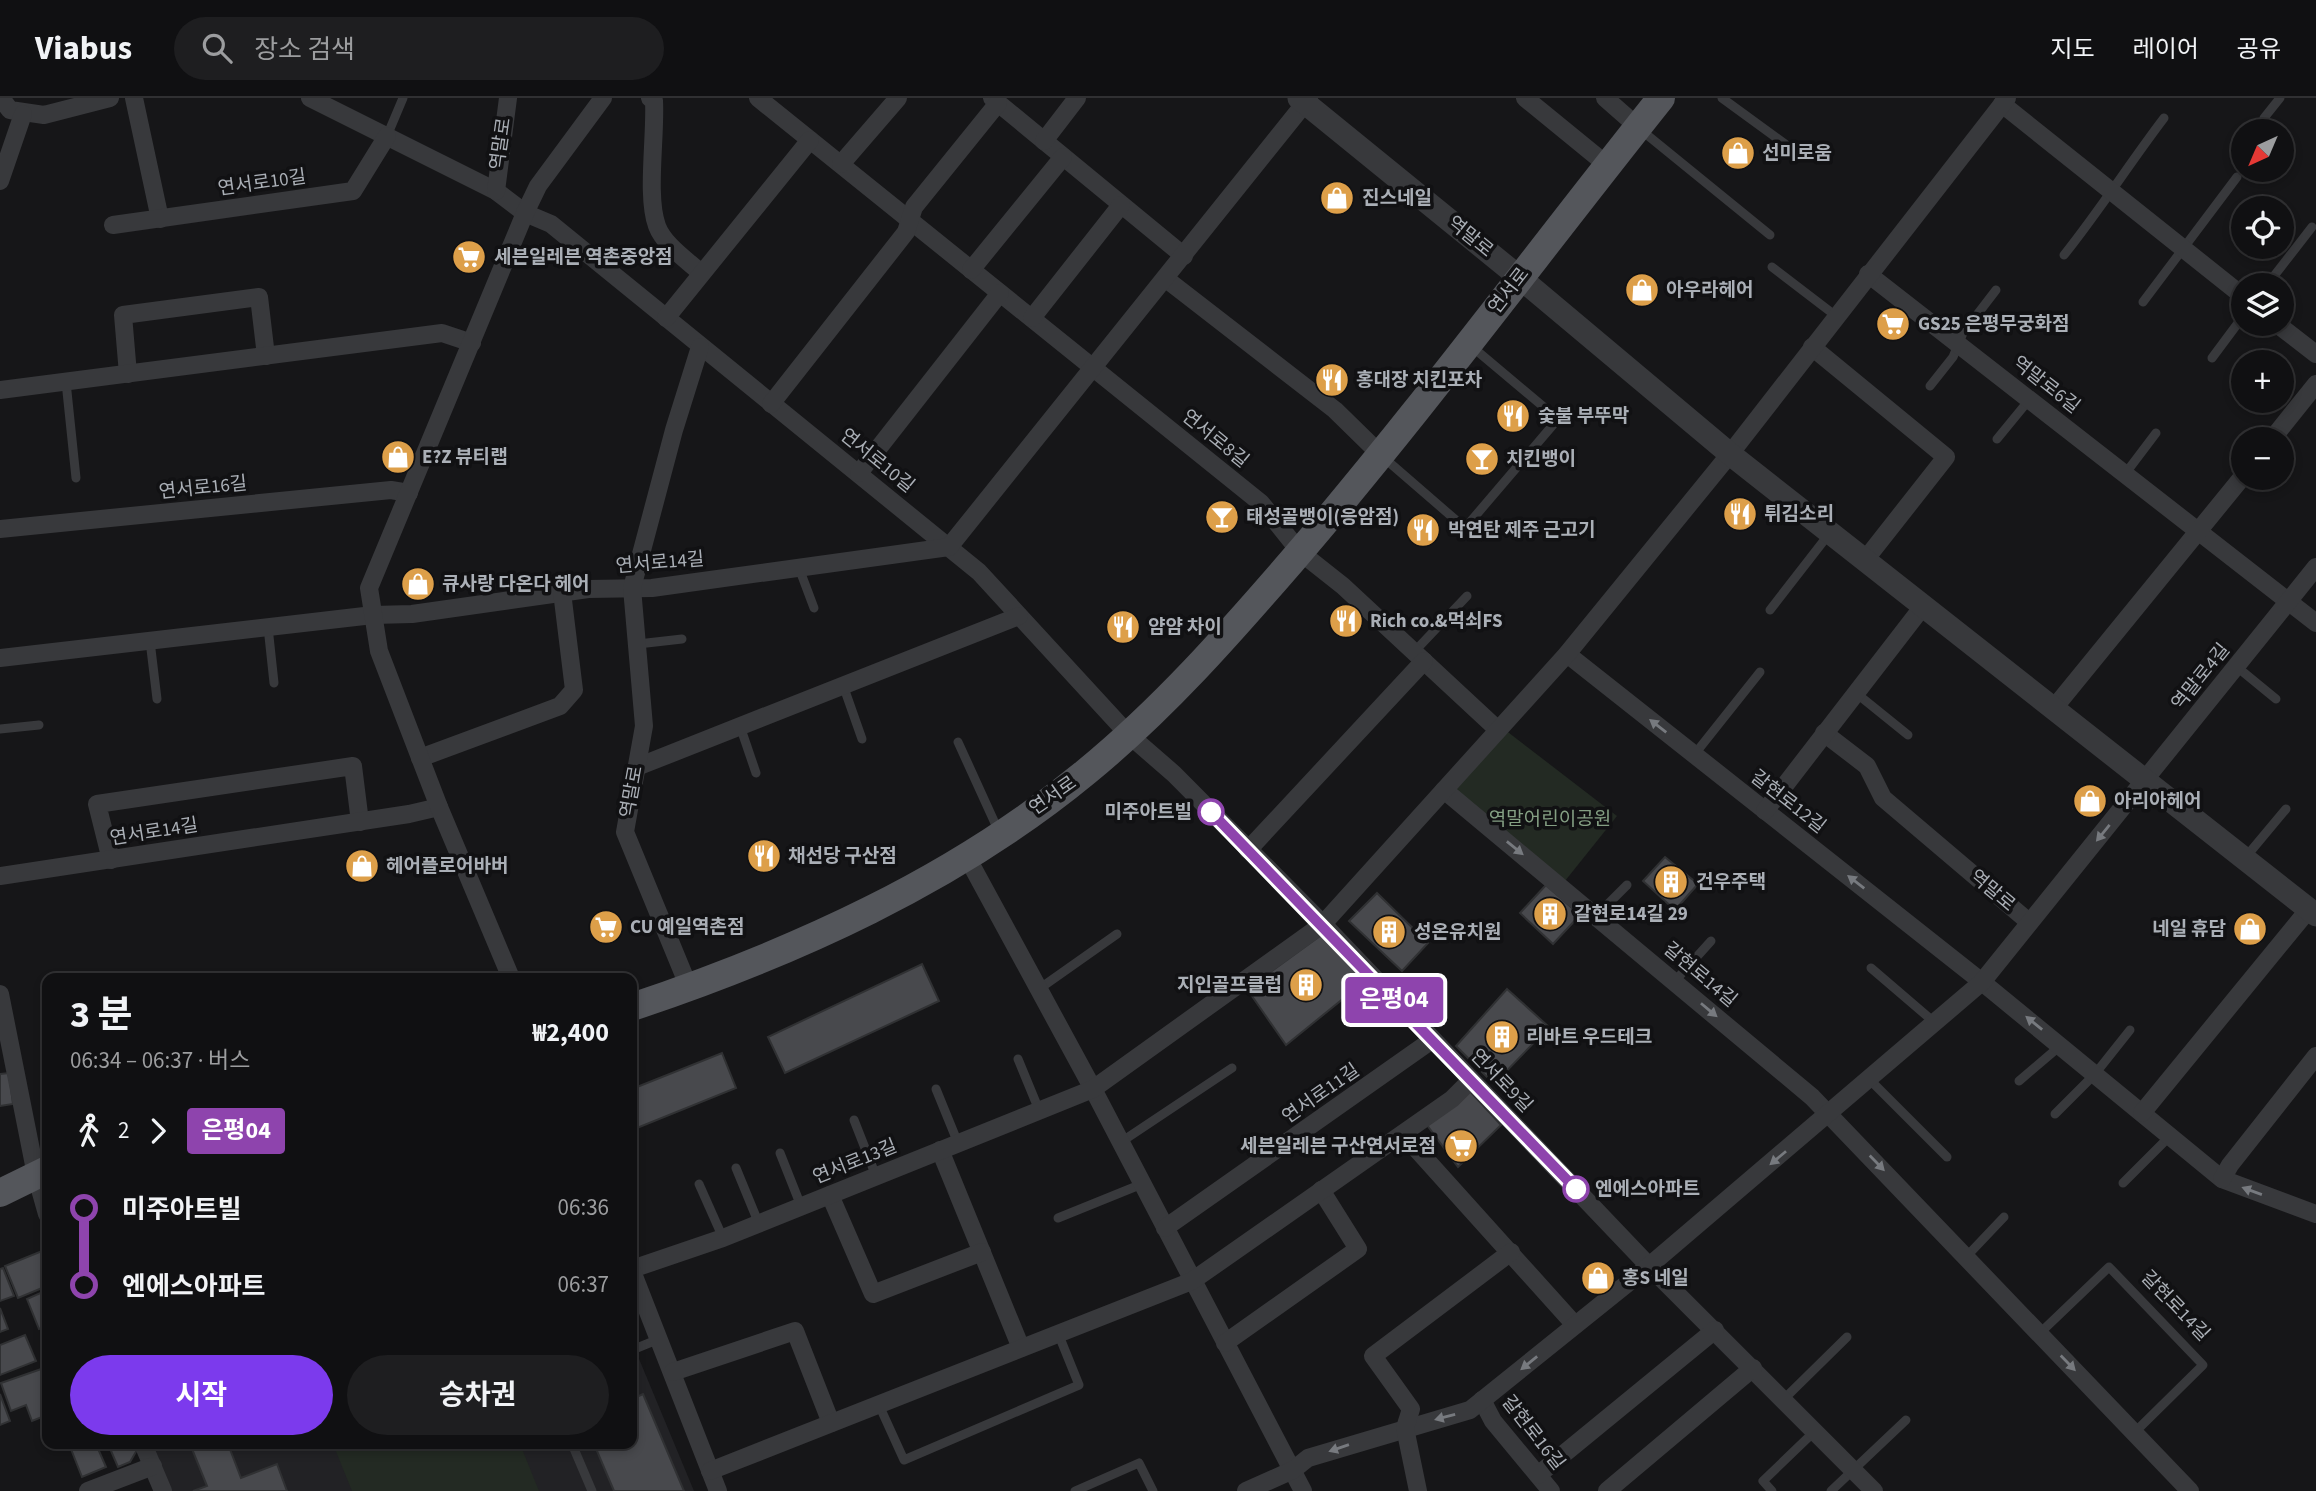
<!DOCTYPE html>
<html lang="ko">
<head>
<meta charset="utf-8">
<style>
  :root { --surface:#101012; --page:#1e1e20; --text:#f1f3f6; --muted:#9c9d9f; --line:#303032; --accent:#7c3aed }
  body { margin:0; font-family:"Source Sans 3","Noto Sans KR",sans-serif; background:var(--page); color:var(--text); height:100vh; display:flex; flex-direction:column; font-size:26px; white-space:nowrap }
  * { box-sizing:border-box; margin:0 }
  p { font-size:23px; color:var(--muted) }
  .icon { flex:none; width:38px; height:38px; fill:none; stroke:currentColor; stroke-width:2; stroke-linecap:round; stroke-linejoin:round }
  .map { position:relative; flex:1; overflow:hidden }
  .side { position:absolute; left:42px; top:875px; width:595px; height:476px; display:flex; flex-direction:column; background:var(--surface); border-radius:14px; box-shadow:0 4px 10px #0003,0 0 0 2px var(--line) }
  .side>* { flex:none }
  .badge { padding:0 14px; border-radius:5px; font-size:24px; line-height:46px }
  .needle { width:46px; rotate:224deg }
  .fabs { position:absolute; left:2231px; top:21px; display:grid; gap:14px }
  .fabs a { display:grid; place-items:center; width:63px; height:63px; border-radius:50%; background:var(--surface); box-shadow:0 4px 10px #0003,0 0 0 2px var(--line); font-size:35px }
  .map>.badge { position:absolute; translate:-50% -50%; box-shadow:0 0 0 4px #fff }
  .legs { display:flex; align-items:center; gap:10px; height:77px; padding:0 28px; font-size:23px }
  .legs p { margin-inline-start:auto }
  .summary { display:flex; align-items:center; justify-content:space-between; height:119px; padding:0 28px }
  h1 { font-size:38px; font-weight:700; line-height:52px }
  .cta { display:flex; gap:14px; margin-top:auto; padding:14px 28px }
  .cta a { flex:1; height:80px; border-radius:42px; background:var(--accent); color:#fff; font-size:28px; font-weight:700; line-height:80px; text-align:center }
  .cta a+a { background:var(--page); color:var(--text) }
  ul { padding:0 28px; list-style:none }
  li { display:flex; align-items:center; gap:24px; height:77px; font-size:26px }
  li i { display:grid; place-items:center; width:10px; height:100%; margin:0 9px; background:currentColor }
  li i::after { content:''; width:18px; height:18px; margin:-9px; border:5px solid; border-radius:50%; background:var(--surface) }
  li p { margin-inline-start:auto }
  li:first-child i { background:linear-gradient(#0000 50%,currentColor 0) }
  li:last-child i { background:linear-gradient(currentColor 50%,#0000 0) }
  header { display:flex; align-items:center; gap:42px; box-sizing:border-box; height:98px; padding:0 35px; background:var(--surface); border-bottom:2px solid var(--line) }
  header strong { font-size:33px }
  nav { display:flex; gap:38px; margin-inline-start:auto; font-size:24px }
  .search { width:490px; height:63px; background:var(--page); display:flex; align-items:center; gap:18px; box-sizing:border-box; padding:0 24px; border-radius:38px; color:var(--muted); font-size:26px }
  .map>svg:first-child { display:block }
  .built { fill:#222225 }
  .green { fill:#232a23 }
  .building { fill:#48494d; stroke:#303133; stroke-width:2 }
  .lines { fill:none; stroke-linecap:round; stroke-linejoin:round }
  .service { stroke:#38393c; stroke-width:9 }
  .minor { stroke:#38393c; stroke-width:18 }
  .tertiary { stroke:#38393c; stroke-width:23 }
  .primary { stroke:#54565b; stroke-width:28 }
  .oneway { fill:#777a7f }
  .line-1-casing { stroke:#fff; stroke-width:16 }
  .line-1 { stroke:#8e44ad; stroke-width:10 }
  .stop-1-dot { fill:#fff; stroke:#8e44ad; stroke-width:3.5 }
  .labels { text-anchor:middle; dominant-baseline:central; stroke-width:7; stroke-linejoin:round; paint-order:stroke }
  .street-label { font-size:19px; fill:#aaafb6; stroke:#111113 }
  .poi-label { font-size:19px; font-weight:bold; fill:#aaafb6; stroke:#111113; text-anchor:start }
  .stop-label { font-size:19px; font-weight:bold; fill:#aaafb6; stroke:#111113; text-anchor:end }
  .park-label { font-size:19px; fill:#849f83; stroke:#111113 }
</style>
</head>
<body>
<header>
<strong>Viabus</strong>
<div class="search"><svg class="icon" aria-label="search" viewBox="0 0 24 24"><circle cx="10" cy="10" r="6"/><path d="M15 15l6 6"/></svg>장소 검색</div>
<nav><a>지도</a><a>레이어</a><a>공유</a></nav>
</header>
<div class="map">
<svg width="2316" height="1393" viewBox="0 0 2316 1393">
  <rect width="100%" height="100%" fill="#161618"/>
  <path class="built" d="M632,1244L694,1393H170L152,1346H632Z"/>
  <g class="green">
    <path d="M1500,628L1617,718L1561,788L1447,689Z"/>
    <path d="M333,1346H520L539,1393H352Z"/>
  </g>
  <g class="building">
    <path d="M1665,759L1698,786L1675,812L1643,783Z"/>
    <path d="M1546,787L1580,817L1553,846L1520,815Z"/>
    <path d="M1377,795L1428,845L1402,873L1349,823Z"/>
    <path d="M1324,835L1365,883L1286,947L1247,891Z"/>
    <path d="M922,866L939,903L785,975L768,939Z"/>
    <path d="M1507,891L1549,929L1494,986L1456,948Z"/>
    <path d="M722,955L736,990L632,1032V991Z"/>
    <path d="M9,975L13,1006L0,1008V976Z"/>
    <path d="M1466,989L1501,1027L1458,1069L1424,1023Z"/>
    <path d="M47,1151V1188L18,1200L5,1168Z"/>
    <path d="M3,1170L14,1198L0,1203V1171Z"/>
    <path d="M47,1192V1228L39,1231L27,1201Z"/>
    <path d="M0,1210L8,1231L0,1234Z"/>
    <path d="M25,1237L36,1263L0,1277V1247Z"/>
    <path d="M47,1269V1317L32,1323L26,1307L11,1313L1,1285Z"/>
    <path d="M0,1296L10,1323L0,1327Z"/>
    <path d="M643,1296L684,1393H614L594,1346H632V1301Z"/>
    <path d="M69,1346H96L106,1369L82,1379Z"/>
    <path d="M108,1346H135L137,1352L130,1364L118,1369Z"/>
    <path d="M190,1346H228L241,1380L277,1366L287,1393H193L207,1388Z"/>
  </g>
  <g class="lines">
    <g class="service">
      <path d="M1722,0L1785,46"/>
      <path d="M2264,20L2280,0"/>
      <path d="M1641,32L1770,137"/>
      <path d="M387,38L403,0"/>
      <path d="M2064,157C2100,112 2129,66 2164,20"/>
      <path d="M1772,169L1836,218"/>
      <path d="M2267,187L2312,129"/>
      <path d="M2143,204L2237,79"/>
      <path d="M2212,260L2244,217"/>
      <path d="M66,284L76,380"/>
      <path d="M1930,288L1953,259L1963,235L1996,192"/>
      <path d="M1997,341L2029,302"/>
      <path d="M1383,359L1465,430L1558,321L1470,247"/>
      <path d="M2125,376L2156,335"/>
      <path d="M799,470L814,510"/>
      <path d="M1770,512L1829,436"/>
      <path d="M268,529L274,585"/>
      <path d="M150,543L157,601"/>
      <path d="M638,546L682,541"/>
      <path d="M1414,554L1467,498"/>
      <path d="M2237,569L2276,601"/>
      <path d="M843,587L862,641"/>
      <path d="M1856,595L1908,637"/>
      <path d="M740,628L756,675"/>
      <path d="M0,631L39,627"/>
      <path d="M958,644L999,734"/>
      <path d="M1694,657L1760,574"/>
      <path d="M2245,760L2286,711"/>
      <path d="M1597,817L1627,787"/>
      <path d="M1871,870L1934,924"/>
      <path d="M1675,883L1711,843"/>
      <path d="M1039,891L1117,836"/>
      <path d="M1018,961L1039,1012"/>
      <path d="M1870,982L1947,1059"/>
      <path d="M2019,983L2060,948"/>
      <path d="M936,991L958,1045"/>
      <path d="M2055,1016L2095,976L2130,932"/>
      <path d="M854,1022L876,1078"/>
      <path d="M1121,1044L1232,970"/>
      <path d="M780,1055L801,1108"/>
      <path d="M736,1070L759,1126"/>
      <path d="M2123,1085L2170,1038"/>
      <path d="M699,1086L723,1140"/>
      <path d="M1058,1120L1142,1086"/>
      <path d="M1967,1158L2004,1119"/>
      <path d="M2040,1235L2109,1169L2203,1267L2134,1335"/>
      <path d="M632,1252L659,1241"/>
      <path d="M1784,1301L1847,1239"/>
      <path d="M879,1307L904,1362L1079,1287L1058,1235"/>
      <path d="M572,1346L592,1393"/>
      <path d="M1075,1393L1139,1365L1153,1393"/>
      <path d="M1772,1393L1763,1383L1816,1332"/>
      <path d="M1831,1393L1906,1322"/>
    </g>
    <g class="minor">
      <path d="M1,0L10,12L44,17L110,0"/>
      <path d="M134,0L160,121"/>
      <path d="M310,0L496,93L525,115L551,126L979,474L1128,636L1174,676L1323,826L1649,1168L1874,1393"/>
      <path d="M650,0L654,3C656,38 646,98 657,128C664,147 687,162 701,175"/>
      <path d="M758,0L1261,405L1300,454L1343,488L1497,631"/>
      <path d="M992,0L1184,158"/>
      <path d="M1525,0L1607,67"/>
      <path d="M1605,0L1638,29"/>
      <path d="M2002,6L2244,199"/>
      <path d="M1044,43L1077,0"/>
      <path d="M841,66L898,0"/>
      <path d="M0,83L23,16"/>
      <path d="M496,93L508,0"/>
      <path d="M113,127L353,93L387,38"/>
      <path d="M971,172L1063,59"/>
      <path d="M1868,176L2316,525"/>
      <path d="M1166,181L1335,312L1381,357"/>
      <path d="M666,220L810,42"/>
      <path d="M1032,220L1121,107"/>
      <path d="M2277,226L2316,256"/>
      <path d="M1812,249L1946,359L1865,462"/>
      <path d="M128,276L123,217L259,199L266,258"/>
      <path d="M0,292L442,235L472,245"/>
      <path d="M771,306L906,134L914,109L998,5"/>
      <path d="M2272,341L2316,286"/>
      <path d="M859,375L1000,195"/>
      <path d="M0,431L391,392L409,395"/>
      <path d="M1567,556L1982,884L2222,1081L2316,1116"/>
      <path d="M0,560L373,517L412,516L588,491L652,490L949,449L1309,0"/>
      <path d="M2054,610L2244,377"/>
      <path d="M1824,635L1867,668L1883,700L2029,824"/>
      <path d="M420,660L560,608L574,592L562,494"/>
      <path d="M637,669L1019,518"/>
      <path d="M1444,692L1812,999L2190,1393"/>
      <path d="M1765,713L1924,507"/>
      <path d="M1248,752L1424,563"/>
      <path d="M967,759L1093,991L1303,1393"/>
      <path d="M111,762L97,706L353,668L360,724"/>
      <path d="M0,778L409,716L439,709"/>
      <path d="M511,880L439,709L379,553L369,490L525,115L538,88L603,0"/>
      <path d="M688,887L625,734L644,628L632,490L674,332L700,249"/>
      <path d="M0,896L36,1077L47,1116"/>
      <path d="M2142,1015L2309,811"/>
      <path d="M1403,1036L1575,1227"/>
      <path d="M940,1052L1021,1250"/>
      <path d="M2222,1081L2230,1067L2316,958"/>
      <path d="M830,1097L873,1196L982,1154"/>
      <path d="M1165,1130L1432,942"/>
      <path d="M632,1171L723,1140L1093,991L1323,826L1567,556L1730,356L2007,0"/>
      <path d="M632,1173L718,1393"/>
      <path d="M1225,1245L1358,1151L1321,1092"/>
      <path d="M673,1274L795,1233L831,1325"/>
      <path d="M1482,1302L1493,1323L1551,1393"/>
      <path d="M143,1346L163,1393"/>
      <path d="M710,1373L1192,1183L1452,1001L1471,982"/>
      <path d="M1538,1377L1715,1232"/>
      <path d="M88,1393L153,1368"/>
      <path d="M1246,1393L1293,1372L1308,1360L1470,1312L1649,1168L1982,884L2316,469"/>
      <path d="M1418,1393L1405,1330L1411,1311L1373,1258L1511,1154"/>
      <path d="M1607,1393L1753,1270"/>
    </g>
    <path class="tertiary" d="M1299,0L1519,179L1730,356L2316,817"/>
    <g class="primary">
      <path d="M632,909C793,855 954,783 1086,674C1163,611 1228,537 1292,463C1421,313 1538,154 1661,0"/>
      <path d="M0,1095L47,1072"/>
    </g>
  </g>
  <defs><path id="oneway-solid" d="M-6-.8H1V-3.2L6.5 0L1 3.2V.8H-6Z" transform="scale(1.75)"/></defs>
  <g class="oneway">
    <use href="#oneway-solid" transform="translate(1658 628) rotate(-142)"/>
    <use href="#oneway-solid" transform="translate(2103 735) rotate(129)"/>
    <use href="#oneway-solid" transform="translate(1515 750) rotate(39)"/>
    <use href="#oneway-solid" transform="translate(1856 784) rotate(-142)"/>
    <use href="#oneway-solid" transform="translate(1709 912) rotate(40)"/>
    <use href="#oneway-solid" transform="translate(2034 925) rotate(-141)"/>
    <use href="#oneway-solid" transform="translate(1778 1060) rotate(140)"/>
    <use href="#oneway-solid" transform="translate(1877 1065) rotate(46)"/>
    <use href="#oneway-solid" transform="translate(2252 1093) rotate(-160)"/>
    <use href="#oneway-solid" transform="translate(1529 1265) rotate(141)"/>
    <use href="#oneway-solid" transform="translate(2068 1265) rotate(46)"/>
    <use href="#oneway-solid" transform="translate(1445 1319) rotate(165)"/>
    <use href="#oneway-solid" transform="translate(1339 1350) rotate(161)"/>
  </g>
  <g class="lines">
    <g class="line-1-casing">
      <path id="line-1" d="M1211,714L1576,1091"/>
    </g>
    <use href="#line-1" class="line-1"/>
  </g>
  <defs>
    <g id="shop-disc" transform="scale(1.75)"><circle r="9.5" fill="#dd9f49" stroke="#111113"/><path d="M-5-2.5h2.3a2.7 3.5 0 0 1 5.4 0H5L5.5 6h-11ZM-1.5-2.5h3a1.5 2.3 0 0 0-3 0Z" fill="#fff"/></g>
    <g id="supermarket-disc" transform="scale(1.75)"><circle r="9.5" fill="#dd9f49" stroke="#111113"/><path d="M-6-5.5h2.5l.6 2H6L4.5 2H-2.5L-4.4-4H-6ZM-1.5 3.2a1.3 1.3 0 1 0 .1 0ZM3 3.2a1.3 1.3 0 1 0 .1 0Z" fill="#fff"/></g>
    <g id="restaurant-disc" transform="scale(1.75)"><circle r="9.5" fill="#dd9f49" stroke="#111113"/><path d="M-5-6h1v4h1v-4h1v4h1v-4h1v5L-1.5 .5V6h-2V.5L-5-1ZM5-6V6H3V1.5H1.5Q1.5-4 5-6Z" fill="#fff"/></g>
    <g id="bar-disc" transform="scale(1.75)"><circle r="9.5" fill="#dd9f49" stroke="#111113"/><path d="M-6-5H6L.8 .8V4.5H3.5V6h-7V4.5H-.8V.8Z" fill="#fff"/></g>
    <g id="building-disc" transform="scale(1.75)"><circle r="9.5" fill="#dd9f49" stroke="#111113"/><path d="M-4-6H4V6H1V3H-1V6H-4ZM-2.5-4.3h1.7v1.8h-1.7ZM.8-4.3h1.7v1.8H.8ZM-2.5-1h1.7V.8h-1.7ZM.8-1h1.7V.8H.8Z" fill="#fff"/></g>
  </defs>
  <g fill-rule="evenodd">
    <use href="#shop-disc" x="1738" y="55"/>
    <use href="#shop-disc" x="1337" y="100"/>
    <use href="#supermarket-disc" x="469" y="159"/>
    <use href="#shop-disc" x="1642" y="192"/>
    <use href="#supermarket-disc" x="1893" y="226"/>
    <use href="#restaurant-disc" x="1332" y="282"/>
    <use href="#restaurant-disc" x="1513" y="318"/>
    <use href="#shop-disc" x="398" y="359"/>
    <use href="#bar-disc" x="1482" y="361"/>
    <use href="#restaurant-disc" x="1740" y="416"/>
    <use href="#bar-disc" x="1222" y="419"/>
    <use href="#restaurant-disc" x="1423" y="432"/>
    <use href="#shop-disc" x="418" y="486"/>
    <use href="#restaurant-disc" x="1346" y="523"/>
    <use href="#restaurant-disc" x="1123" y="529"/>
    <use href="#shop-disc" x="2090" y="703"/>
    <use href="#restaurant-disc" x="764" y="758"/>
    <use href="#shop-disc" x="362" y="768"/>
    <use href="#building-disc" x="1671" y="784"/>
    <use href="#building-disc" x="1550" y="816"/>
    <use href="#supermarket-disc" x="606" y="829"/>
    <use href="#shop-disc" x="2250" y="831"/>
    <use href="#building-disc" x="1389" y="834"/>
    <use href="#building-disc" x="1306" y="887"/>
    <use href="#building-disc" x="1502" y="939"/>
    <use href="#supermarket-disc" x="1461" y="1048"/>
    <use href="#shop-disc" x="1598" y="1180"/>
  </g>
  <g class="stop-1-dot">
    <circle cx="1211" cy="714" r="12"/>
    <circle cx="1576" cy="1091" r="12"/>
  </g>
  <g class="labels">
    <g class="street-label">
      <text transform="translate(501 46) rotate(-82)">역말로</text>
      <text transform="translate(262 85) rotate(-8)">연서로10길</text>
      <text transform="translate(1470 139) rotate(39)">역말로</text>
      <text transform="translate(1509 193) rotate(-52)">연서로</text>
      <text transform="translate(2046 287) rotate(38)">역말로6길</text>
      <text transform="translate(1215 341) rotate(39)">연서로8길</text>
      <text transform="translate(877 363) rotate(39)">연서로10길</text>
      <text transform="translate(203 390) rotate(-6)">연서로16길</text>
      <text transform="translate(660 465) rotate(-5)">연서로14길</text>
      <text transform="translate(2201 579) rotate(-51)">역말로4길</text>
      <text transform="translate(632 694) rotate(-80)">역말로</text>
      <text transform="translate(1053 698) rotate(-35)">연서로</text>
      <text transform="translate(1788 704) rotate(38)">갈현로12길</text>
      <text transform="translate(154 734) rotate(-9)">연서로14길</text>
      <text transform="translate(1992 793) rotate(40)">역말로</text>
      <text transform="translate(1700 877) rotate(40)">갈현로14길</text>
      <text transform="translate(1501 983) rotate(46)">연서로9길</text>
      <text transform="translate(1321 996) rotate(-35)">연서로11길</text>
      <text transform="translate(855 1064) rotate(-22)">연서로13길</text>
      <text transform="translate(2175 1208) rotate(46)">갈현로14길</text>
      <text transform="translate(1533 1335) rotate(52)">갈현로16길</text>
    </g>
    <g class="poi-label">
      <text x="1762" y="55">선미로움</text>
      <text x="1362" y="100">진스네일</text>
      <text x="494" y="159">세븐일레븐 역촌중앙점</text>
      <text x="1666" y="192">아우라헤어</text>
      <text x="1918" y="226">GS25 은평무궁화점</text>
      <text x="1356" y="282">홍대장 치킨포차</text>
      <text x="1538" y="318">숯불 부뚜막</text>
      <text x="422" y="359">E?Z 뷰티랩</text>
      <text x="1506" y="361">치킨뱅이</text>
      <text x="1764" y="416">튀김소리</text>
      <text x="1246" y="419">태성골뱅이(응암점)</text>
      <text x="1448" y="432">박연탄 제주 근고기</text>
      <text x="442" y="486">큐사랑 다온다 헤어</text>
      <text x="1370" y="523">Rich co.&amp;먹쇠FS</text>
      <text x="1148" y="529">얌얌 차이</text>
      <text x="2114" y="703">아리아헤어</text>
      <text x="788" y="758">채선당 구산점</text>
      <text x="386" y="768">헤어플로어바버</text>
      <text x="1696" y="784">건우주택</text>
      <text x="1574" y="816">갈현로14길 29</text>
      <text x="630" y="829">CU 예일역촌점</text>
      <text x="2226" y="831" text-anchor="end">네일 휴담</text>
      <text x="1414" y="834">성온유치원</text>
      <text x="1282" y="887" text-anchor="end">지인골프클럽</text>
      <text x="1526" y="939">리바트 우드테크</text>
      <text x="1436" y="1048" text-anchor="end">세븐일레븐 구산연서로점</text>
      <text x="1622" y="1180">홍S 네일</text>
    </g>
    <g class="stop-label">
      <text x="1192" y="714">미주아트빌</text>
      <text x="1595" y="1091" text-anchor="start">엔에스아파트</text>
    </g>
    <g class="park-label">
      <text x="1550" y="721">역말어린이공원</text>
    </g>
  </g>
</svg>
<div class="fabs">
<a><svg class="needle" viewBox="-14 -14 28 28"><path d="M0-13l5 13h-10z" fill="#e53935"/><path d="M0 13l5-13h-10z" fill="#9c9d9f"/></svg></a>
<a><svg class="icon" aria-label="locate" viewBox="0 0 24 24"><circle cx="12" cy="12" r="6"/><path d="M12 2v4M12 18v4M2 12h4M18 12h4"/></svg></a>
<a><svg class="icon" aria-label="layers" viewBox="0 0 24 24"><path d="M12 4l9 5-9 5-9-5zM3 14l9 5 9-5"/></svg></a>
<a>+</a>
<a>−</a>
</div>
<b class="badge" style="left:1394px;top:902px;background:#8e44ad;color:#fff">은평04</b>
<section class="side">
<div class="summary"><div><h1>3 분</h1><p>06:34 – 06:37 · 버스</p></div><b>₩2,400</b></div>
<div class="legs"><svg class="icon" aria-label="walk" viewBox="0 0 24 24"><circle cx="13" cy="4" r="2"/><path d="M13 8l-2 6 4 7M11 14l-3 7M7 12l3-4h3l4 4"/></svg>2<svg class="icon" aria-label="forward" viewBox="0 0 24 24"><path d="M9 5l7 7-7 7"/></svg><b class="badge" style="background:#8e44ad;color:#fff">은평04</b></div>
<ul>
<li><i style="color:#8e44ad"></i><b>미주아트빌</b><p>06:36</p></li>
<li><i style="color:#8e44ad"></i><b>엔에스아파트</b><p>06:37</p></li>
</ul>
<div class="cta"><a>시작</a><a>승차권</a></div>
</section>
</div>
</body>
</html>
